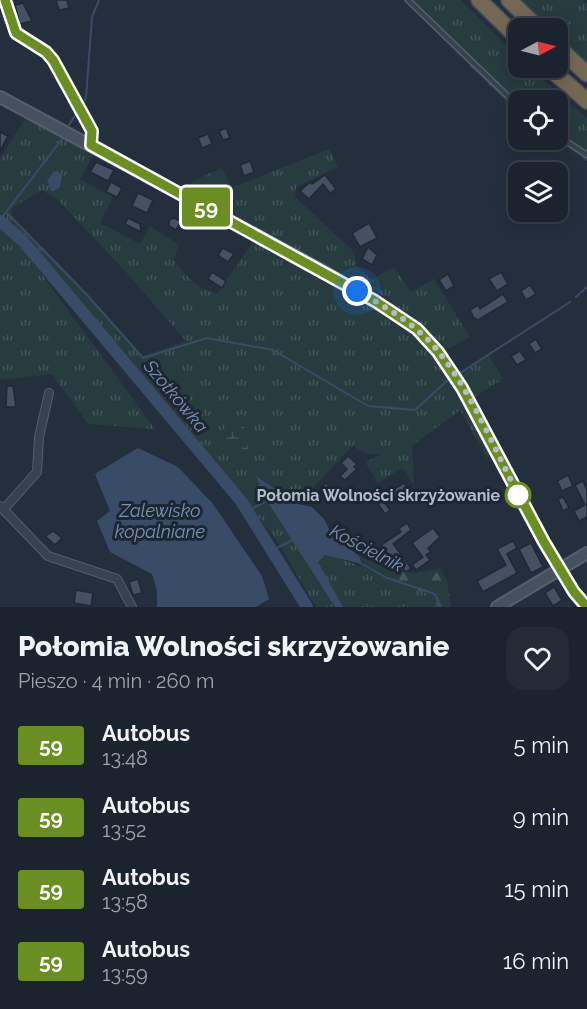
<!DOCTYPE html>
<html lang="pl">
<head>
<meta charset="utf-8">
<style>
  :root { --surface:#1b232e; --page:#242b36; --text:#f1f3f6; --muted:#a0a4aa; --line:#39404a }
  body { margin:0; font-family:Raleway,sans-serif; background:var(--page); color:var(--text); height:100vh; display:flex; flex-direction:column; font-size:22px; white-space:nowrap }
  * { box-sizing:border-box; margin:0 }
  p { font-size:20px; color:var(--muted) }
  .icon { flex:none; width:33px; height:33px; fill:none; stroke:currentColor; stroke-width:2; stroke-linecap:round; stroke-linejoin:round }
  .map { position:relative; height:607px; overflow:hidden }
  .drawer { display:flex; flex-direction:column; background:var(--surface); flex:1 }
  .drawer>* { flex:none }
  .badge { padding:0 12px; border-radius:4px; font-size:21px; line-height:39px }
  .needle { width:39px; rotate:83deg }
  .buttons { position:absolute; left:508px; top:18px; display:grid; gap:12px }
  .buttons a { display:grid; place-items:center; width:60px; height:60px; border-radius:12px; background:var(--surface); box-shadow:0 3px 15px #0003,0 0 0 2px var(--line); font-size:30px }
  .you { position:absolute; width:30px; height:30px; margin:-15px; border:4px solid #fff; border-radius:50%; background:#1a73e8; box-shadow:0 0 0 9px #1a73e833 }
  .map>.badge { position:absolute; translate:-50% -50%; box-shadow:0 0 0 3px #fff }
  .round { display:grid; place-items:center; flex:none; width:63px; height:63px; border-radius:18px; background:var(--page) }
  .head { display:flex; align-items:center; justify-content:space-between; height:102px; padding:0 18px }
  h1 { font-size:28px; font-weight:800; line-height:45px }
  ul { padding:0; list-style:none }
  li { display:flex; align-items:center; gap:18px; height:72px; padding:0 18px }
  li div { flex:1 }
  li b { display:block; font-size:22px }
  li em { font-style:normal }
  li .badge { min-width:66px; font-weight:700; text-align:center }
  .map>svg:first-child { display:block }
  .grass { fill:url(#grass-tufts); fill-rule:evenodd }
  .forest { fill:url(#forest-firs) }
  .wetland { fill:url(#wetland-marsh) }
  .water { fill:#394c67 }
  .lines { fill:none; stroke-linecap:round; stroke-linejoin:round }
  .stream { stroke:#394c67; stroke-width:2 }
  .river { stroke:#394c67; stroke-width:12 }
  .building { fill:#455162; stroke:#1f2835; stroke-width:1.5 }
  .lane-casing { stroke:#565f6c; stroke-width:7 }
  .street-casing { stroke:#565f6c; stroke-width:10 }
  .secondary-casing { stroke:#565f6c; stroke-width:14 }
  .highway-casing { stroke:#434c59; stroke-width:18 }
  .lane { stroke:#38414e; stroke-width:4 }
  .street { stroke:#38414e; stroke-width:8 }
  .secondary { stroke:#465061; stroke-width:10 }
  .highway { stroke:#746855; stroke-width:15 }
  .line-casing { stroke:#fff; stroke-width:14 }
  .line { stroke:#6b8e23; stroke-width:9 }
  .walk { stroke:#b4bcc9; stroke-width:6; stroke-dasharray:0 10.8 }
  .stop-dot { fill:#fff; stroke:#6b8e23; stroke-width:3 }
  .labels { text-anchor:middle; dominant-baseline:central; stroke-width:6; stroke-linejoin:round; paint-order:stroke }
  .stop-label { font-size:16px; font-weight:bold; fill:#b4bcc9; stroke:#1d2633; text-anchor:end }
  .water-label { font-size:18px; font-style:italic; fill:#7c92b1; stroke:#1d2633 }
</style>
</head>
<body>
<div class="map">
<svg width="587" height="607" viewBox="0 0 587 607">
  <defs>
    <pattern id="grass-tufts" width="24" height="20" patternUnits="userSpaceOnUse" patternTransform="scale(1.5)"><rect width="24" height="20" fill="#263c3f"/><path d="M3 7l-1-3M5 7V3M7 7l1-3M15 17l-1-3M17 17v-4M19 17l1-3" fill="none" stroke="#435659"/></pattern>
    <pattern id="forest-firs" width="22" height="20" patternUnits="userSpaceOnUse" patternTransform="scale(1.5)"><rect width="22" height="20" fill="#263c3f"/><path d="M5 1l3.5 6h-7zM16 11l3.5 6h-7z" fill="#435659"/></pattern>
    <pattern id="wetland-marsh" width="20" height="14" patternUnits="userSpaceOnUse" patternTransform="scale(1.5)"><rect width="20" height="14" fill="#263c3f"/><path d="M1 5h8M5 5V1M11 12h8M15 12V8" fill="none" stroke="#435659"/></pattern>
  </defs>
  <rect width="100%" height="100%" fill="#242f3e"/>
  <g class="grass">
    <path d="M404,0H461L519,58V68H529L587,118V161L556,140H558V100H519V115Z"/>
    <path d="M520,0H583L587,4V63L558,37V28H549Z"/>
    <path d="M27,116L94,153L80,179L113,197L100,223L140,244L150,226L179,245L174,260C183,274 201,292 218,293L254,240C311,270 380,297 426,344C455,374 473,418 491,455L487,458L460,410L412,446L414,485L402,468L378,483L365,462L381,455L364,453L353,445L298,504L257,476L267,501L335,607H316L277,541L189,429L9,224L0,218V158ZM42,190L58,200L124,270L186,341L143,356L73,278L11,215L12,208Z"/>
    <path d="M329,149L338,167L296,187L295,197L353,251L357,266L371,280L394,267L411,292L434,279L470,337L446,350L425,329L377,292L184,190L193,181L221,168L233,187Z"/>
    <path d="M0,226L19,243L155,429L88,424L52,374L0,380Z"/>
    <path d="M489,356L503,379L474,397L461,373Z"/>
    <path d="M325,555C363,564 396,582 433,595L438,607H343L318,562Z"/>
  </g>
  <path class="forest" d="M359,556C394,571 402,578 440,568L447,580L451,607H438L432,595C410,587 368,579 359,556Z"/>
  <path class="wetland" d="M242,414L251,466L219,433Z"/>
  <g class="water">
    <path d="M54,171L62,175L60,187L54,191H51L47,181Z"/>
    <path d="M138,448L178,467L213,504L262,576L269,599L256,607H157V591L152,574L110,552L97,521L110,511L95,474Z"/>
    <path d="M256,476L298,504L312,507L324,519L332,535L359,556L362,564L325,555L318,562L343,607H335L267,501Z"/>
  </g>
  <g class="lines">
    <g class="stream">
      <path d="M69,125L86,98L92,17L99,0"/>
      <path d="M6,212L88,296L143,358L207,338L273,350L368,406L415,410L449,379"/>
      <path d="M0,220L62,139"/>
      <path d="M576,297L587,287"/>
      <path d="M460,373L570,302"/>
      <path d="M247,511L267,501"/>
      <path d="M272,550L293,540"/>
      <path d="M360,563L387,578L435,594L441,607"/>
    </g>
    <path class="river" d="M0,221L23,241L241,501L307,607"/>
  </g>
  <g class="building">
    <path d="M56,0H67L69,8L59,10Z"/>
    <path d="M23,3L32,21L20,24L15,5Z"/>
    <path d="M226,128L230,138L223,140L219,131Z"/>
    <path d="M0,132L8,136L0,151Z"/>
    <path d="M208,134L212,144L202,148L198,138Z"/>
    <path d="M250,161L254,172L244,176L240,165Z"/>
    <path d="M96,162L114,170L108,181L90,172Z"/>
    <path d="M325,175L336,189L330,193L323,184L309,199L300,191L310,182L312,184Z"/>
    <path d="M111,182L122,188L117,197L106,192Z"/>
    <path d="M138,193L153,200L147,213L132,206Z"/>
    <path d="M128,218L140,224L141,232L125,224Z"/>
    <path d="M174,218L181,221L176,230L169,226V220Z"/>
    <path d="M369,223L377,238L360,247L352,233Z"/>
    <path d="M368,247L377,255L372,265L362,259Z"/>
    <path d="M223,248L234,254L228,262L218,255Z"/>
    <path d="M212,272L226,281L222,288L208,279Z"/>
    <path d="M501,272L508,284L497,291L489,279Z"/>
    <path d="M448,274L454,286L446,291L439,280Z"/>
    <path d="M530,285L536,294L526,300L521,291Z"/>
    <path d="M503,294L508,302L478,320L474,318L470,310L478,305L480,309Z"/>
    <path d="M536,339L542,349L535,353L529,344Z"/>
    <path d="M520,351L526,360L517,365L511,356Z"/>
    <path d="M7,386H13L16,407H6Z"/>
    <path d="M348,456L357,464L354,467L357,469L345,480L340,476L347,469L341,463Z"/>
    <path d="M568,475L573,486L562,491L557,481Z"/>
    <path d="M583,481L587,490V517L579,521L574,511L585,505L575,485Z"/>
    <path d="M326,483L337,494L333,498L322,487Z"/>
    <path d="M404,483L410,491L398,500L391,491Z"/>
    <path d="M563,497L569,508L563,511L558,499Z"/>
    <path d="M383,501L390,510L385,514L378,504Z"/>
    <path d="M407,523L411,530L393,544L411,568L406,572L400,565L397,567L381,545L401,532L399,528Z"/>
    <path d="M433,528L440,537L428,548L431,552L426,555L430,560L416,570L412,565L423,557L412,543Z"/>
    <path d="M53,531L62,538L55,545L45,536Z"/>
    <path d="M513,541L517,548L507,554L517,573L483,592L477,581L506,565L497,549Z"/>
    <path d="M531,543L543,567L531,573L519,549Z"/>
    <path d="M138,579L142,593L133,595L129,582Z"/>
    <path d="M554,587L562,600L553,606L545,593Z"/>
    <path d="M76,590L93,593L91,606L74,603Z"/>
  </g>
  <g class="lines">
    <g class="lane-casing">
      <g id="lane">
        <path d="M408,0L519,107"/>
        <path d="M558,136L587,155"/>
      </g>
    </g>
    <g class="street-casing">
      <g id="street">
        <path d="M5,0L16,33L46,52L53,60L92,131L91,145"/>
        <path d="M0,506L48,556L117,579L132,607"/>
        <path d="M4,509L37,472L39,437L49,393"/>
      </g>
    </g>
    <g class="secondary-casing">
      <g id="secondary">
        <path d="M0,97L325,272L392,312L417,329L438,352L462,388L544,542L574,592L587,607"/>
        <path d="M497,607L587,553"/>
      </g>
    </g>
    <g class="highway-casing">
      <g id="highway">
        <path d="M479,0L519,39"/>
        <path d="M509,0L538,28"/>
        <path d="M558,47L587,74"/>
        <path d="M549,68L587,101"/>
      </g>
    </g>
    <use href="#lane" class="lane"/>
    <use href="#street" class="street"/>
    <use href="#secondary" class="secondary"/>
    <use href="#highway" class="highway"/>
  </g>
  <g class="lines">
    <g class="line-casing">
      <path id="line" d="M5,0L16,33L46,52L53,60L92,131L91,145L375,301L417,329L438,352L462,388L544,542L574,592L587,607"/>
    </g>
    <use href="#line" class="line"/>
    <path class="walk" d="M357,291C386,307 417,325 438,351C473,394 495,451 521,500L518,495"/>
  </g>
  <circle class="stop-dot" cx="518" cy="495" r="12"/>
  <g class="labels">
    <g class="stop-label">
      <text x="500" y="495">Połomia Wolności skrzyżowanie</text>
    </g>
    <g class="water-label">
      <text transform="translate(176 396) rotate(50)">Szotkówka</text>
      <text x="160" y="510">Zalewisko<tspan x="160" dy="21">kopalniane</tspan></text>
      <text transform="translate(367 548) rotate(28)">Kościelnik</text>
    </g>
  </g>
</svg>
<div class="buttons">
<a><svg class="needle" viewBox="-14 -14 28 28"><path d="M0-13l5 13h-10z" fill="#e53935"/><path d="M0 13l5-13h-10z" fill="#a0a4aa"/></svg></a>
<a><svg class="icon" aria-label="locate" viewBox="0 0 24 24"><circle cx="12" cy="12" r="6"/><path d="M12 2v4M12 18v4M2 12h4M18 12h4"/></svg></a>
<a><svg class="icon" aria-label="layers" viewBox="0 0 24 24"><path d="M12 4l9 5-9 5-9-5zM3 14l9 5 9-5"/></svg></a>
</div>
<div class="you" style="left:357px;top:291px"></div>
<b class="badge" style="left:206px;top:207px;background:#6b8e23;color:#fff">59</b>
</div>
<section class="drawer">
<div class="head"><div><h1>Połomia Wolności skrzyżowanie</h1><p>Pieszo · 4 min · 260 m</p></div><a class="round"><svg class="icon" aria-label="heart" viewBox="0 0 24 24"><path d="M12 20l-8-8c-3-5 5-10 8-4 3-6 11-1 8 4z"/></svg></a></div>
<ul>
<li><span class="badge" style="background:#6b8e23;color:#fff">59</span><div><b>Autobus</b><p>13:48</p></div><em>5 min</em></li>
<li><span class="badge" style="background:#6b8e23;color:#fff">59</span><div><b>Autobus</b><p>13:52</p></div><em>9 min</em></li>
<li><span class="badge" style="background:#6b8e23;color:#fff">59</span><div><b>Autobus</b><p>13:58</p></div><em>15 min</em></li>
<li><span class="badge" style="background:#6b8e23;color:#fff">59</span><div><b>Autobus</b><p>13:59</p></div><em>16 min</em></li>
</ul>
</section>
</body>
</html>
